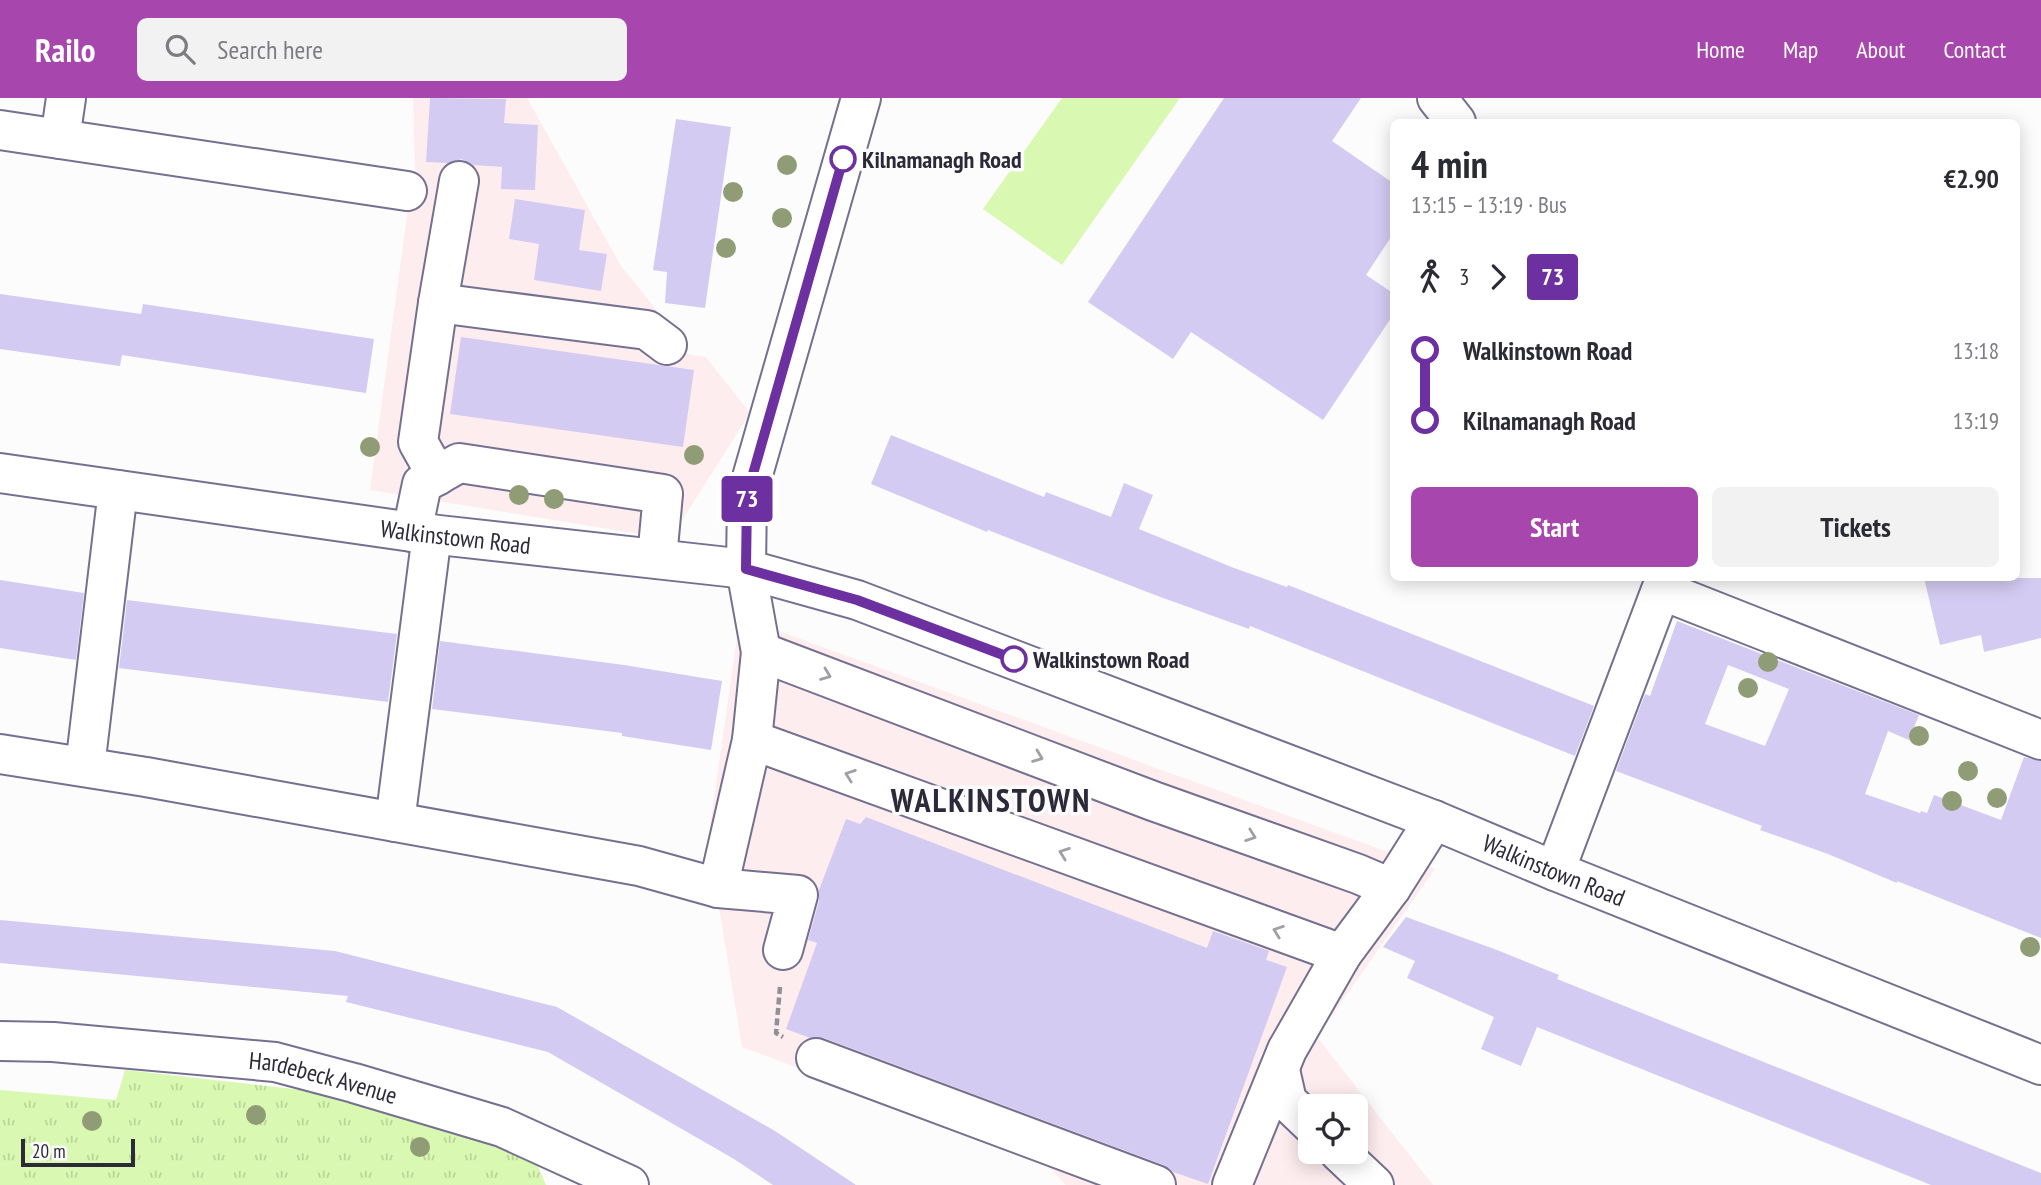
<!DOCTYPE html>
<html lang="en">
<head>
<meta charset="utf-8">
<style>
  :root { --surface:#fff; --page:#f2f2f3; --text:#2b2b33; --muted:#7c7c81; --accent:#a746ad }
  body { margin:0; font-family:"PT Sans Narrow",sans-serif; background:var(--page); color:var(--text); height:100vh; display:flex; flex-direction:column; font-size:26px; white-space:nowrap }
  * { box-sizing:border-box; margin:0 }
  p { font-size:23px; color:var(--muted) }
  .icon { flex:none; width:38px; height:38px; fill:none; stroke:currentColor; stroke-width:2; stroke-linecap:round; stroke-linejoin:round }
  .map { position:relative; flex:1; overflow:hidden }
  .details { position:absolute; left:1390px; top:21px; width:630px; height:462px; display:flex; flex-direction:column; background:var(--surface); border-radius:10px; box-shadow:0 4px 18px #0003 }
  .details>* { flex:none }
  .badge { padding:0 14px; border-radius:5px; font-size:24px; line-height:46px }
  .fabs { position:absolute; left:1298px; top:996px; display:grid; gap:14px }
  .fabs a { display:grid; place-items:center; width:70px; height:70px; border-radius:10px; background:var(--surface); box-shadow:0 4px 18px #0003; font-size:35px }
  .scale { position:absolute; left:21px; bottom:18px; width:114px; box-sizing:border-box; padding-left:7px; border:4px solid #2c2a38; border-top:0; font-size:19px; line-height:24px; white-space:nowrap; color:#2c2a38; -webkit-text-stroke:5px #fcfcfc; paint-order:stroke }
  .map>.badge { position:absolute; translate:-50% -50%; box-shadow:0 0 0 4px #fff }
  .legs { display:flex; align-items:center; gap:10px; height:77px; padding:0 21px; font-size:23px }
  .legs p { margin-inline-start:auto }
  .headline { display:flex; align-items:center; justify-content:space-between; height:119px; padding:0 21px }
  h1 { font-size:38px; font-weight:700; line-height:52px }
  .cta { display:flex; gap:14px; margin-top:auto; padding:14px 21px }
  .cta a { flex:1; height:80px; border-radius:10px; background:var(--accent); color:#fff; font-size:28px; font-weight:700; line-height:80px; text-align:center }
  .cta a+a { background:var(--page); color:var(--text) }
  ul { padding:0 21px; list-style:none }
  li { display:flex; align-items:center; gap:24px; height:70px; font-size:26px }
  li i { display:grid; place-items:center; width:10px; height:100%; margin:0 9px; background:currentColor }
  li i::after { content:''; width:18px; height:18px; margin:-9px; border:5px solid; border-radius:50%; background:var(--surface) }
  li p { margin-inline-start:auto }
  li:first-child i { background:linear-gradient(#0000 50%,currentColor 0) }
  li:last-child i { background:linear-gradient(currentColor 50%,#0000 0) }
  header { display:flex; align-items:center; gap:42px; box-sizing:border-box; height:98px; padding:0 35px; background:var(--accent); color:#fff }
  header strong { font-size:33px }
  nav { display:flex; gap:38px; margin-inline-start:auto; font-size:24px }
  .search { width:490px; height:63px; background:var(--page); display:flex; align-items:center; gap:18px; box-sizing:border-box; padding:0 24px; border-radius:10px; color:var(--muted); font-size:26px }
  .map>svg:first-child { display:block }
  .commercial { fill:#feedee; fill-rule:evenodd }
  .grass { fill:url(#grass-tufts) }
  .pitch { fill:#d9f8b1 }
  .building { fill:#d3cbf1; fill-rule:evenodd }
  .lines { fill:none; stroke-linecap:round; stroke-linejoin:round }
  .minor-casing { stroke:#747090; stroke-width:42 }
  .major-casing { stroke:#747090; stroke-width:42 }
  .path { stroke:#919097; stroke-width:4.5; stroke-dasharray:7 3.5; stroke-linecap:butt }
  .minor { stroke:#fff; stroke-width:38 }
  .major { stroke:#fff; stroke-width:38 }
  .tree { fill:#8f9c75 }
  .oneway { stroke:#a09fa5 }
  .line-1-casing { stroke:#fff; stroke-width:16 }
  .line-1 { stroke:#6c30a1; stroke-width:10 }
  .stop-1-dot { fill:#fff; stroke:#6c30a1; stroke-width:3.5 }
  .labels { text-anchor:middle; dominant-baseline:central; stroke-width:7; stroke-linejoin:round; paint-order:stroke }
  .stop-label { font-size:24px; font-weight:bold; fill:#2c2a38; stroke:#fcfcfc; text-anchor:start }
  .street-label { font-size:24px; fill:#2c2a38; stroke:#fcfcfc }
  .district-label { font-size:32px; font-weight:bold; letter-spacing:2px; fill:#2c2a38; stroke:#fcfcfc }
</style>
</head>
<body>
<header>
<strong>Railo</strong>
<div class="search"><svg class="icon" aria-label="search" viewBox="0 0 24 24"><circle cx="10" cy="10" r="6"/><path d="M15 15l6 6"/></svg>Search here</div>
<nav><a>Home</a><a>Map</a><a>About</a><a>Contact</a></nav>
</header>
<div class="map">
<svg width="2041" height="1087" viewBox="0 0 2041 1087">
  <defs>
    <pattern id="grass-tufts" width="24" height="20" patternUnits="userSpaceOnUse" patternTransform="scale(1.75)"><rect width="24" height="20" fill="#d9f8b1"/><path d="M3 7l-1-3M5 7V3M7 7l1-3M15 17l-1-3M17 17v-4M19 17l1-3" fill="none" stroke="#bad599"/></pattern>
  </defs>
  <rect width="100%" height="100%" fill="#fcfcfc"/>
  <g class="commercial">
    <path d="M413,0H527L621,168L652,206L682,255L706,259L750,315L670,441L370,392L408,110L416,106Z"/>
    <path d="M740,519L1435,771L1317,939L1433,1087H1066L1041,1061L742,949L708,742ZM1311,1008H1356V1054H1311Z"/>
  </g>
  <path class="grass" d="M125,972L356,998L534,1059L546,1087H0V992L116,1002Z"/>
  <path class="pitch" d="M1062,0H1180L1062,167L983,111Z"/>
  <g class="building">
    <path d="M430,0L506,1L504,25L538,27L535,92L501,91L502,69L473,67L462,61L448,65L426,64Z"/>
    <path d="M1224,0H1361L1332,43L1393,85V136L1366,177L1393,195V217L1323,322L1191,234L1173,261L1088,204Z"/>
    <path d="M676,21L731,29L705,210L665,205L667,174L653,172Z"/>
    <path d="M515,101L585,112L579,152L607,156L601,193L534,182L539,146L509,141Z"/>
    <path d="M0,196L141,216L143,206L374,241L366,295L122,257L120,268L0,251Z"/>
    <path d="M461,239L694,272L683,349L450,316Z"/>
    <path d="M891,337L1044,399L1046,394L1111,419L1124,385L1153,397L1139,431L1234,470L1287,489L1288,487L1594,608L1575,658L1250,528L1249,531L1155,497L988,432L987,434L871,386Z"/>
    <path d="M1924,480H2041V540L1984,554L1981,537L1940,547Z"/>
    <path d="M0,482L84,495L76,562L0,550Z"/>
    <path d="M127,502L397,536L388,604L119,570Z"/>
    <path d="M1677,523L1919,617L1909,642L1888,633L1865,696L1920,715L1921,713L1927,715L1934,697L2001,722L2024,659L2041,663V840L1897,783V785L1828,756L1760,732L1762,728L1616,673L1645,596L1650,598ZM1728,567L1789,591L1765,648L1705,626Z"/>
    <path d="M440,543L624,567L722,583L711,652L622,638V635L432,611Z"/>
    <path d="M866,719L1207,850L1213,833L1269,853L1266,862L1287,869L1208,1086L1173,1074L1164,1067L824,940H810L786,931L817,845L808,842L819,803V792L846,721L860,726Z"/>
    <path d="M1406,819L1497,852L1559,877L1557,881L2041,1075V1087H1931L1537,929L1521,968L1481,951L1494,919L1407,880L1415,863L1383,849Z"/>
    <path d="M0,822L335,853L557,909L775,1033L856,1087H773L734,1061L548,954L346,904L348,898L0,865Z"/>
  </g>
  <g class="lines">
    <g class="minor-casing">
      <g id="minor">
        <path d="M1437,0L1456,24"/>
        <path d="M0,32L407,93"/>
        <path d="M60,41L66,0"/>
        <path d="M438,205L459,83"/>
        <path d="M437,378L418,344L438,205L647,232L667,247"/>
        <path d="M412,434L422,386L459,365L663,396L657,460"/>
        <path d="M761,554L1153,703L1358,776L1391,790"/>
        <path d="M752,642L1342,856"/>
        <path d="M0,656L146,679L639,768L718,790L752,642L761,554L746,471L747,397L861,0"/>
        <path d="M85,669L118,392"/>
        <path d="M395,724L432,436"/>
        <path d="M1555,773L1661,492L2041,642"/>
        <path d="M718,790L798,797L783,852"/>
        <path id="s1" d="M0,943L53,944L275,964L354,985L502,1029L629,1087"/>
        <path d="M816,960L1156,1087"/>
        <path d="M1280,972L1287,1003L1311,1026"/>
        <path d="M1339,1054L1374,1087"/>
        <path d="M1232,1087L1287,952L1342,856L1391,790L1434,722"/>
      </g>
    </g>
    <g class="major-casing">
      <g id="major">
        <path id="s2" d="M0,375L412,434L746,471L857,502L1434,722L1555,773L2041,967"/>
      </g>
    </g>
    <path class="path" d="M780,889L776,935L783,939"/>
    <use href="#minor" class="minor"/>
    <use href="#major" class="major"/>
  </g>
  <g class="tree">
    <circle cx="787" cy="67" r="10"/>
    <circle cx="733" cy="94" r="10"/>
    <circle cx="782" cy="120" r="10"/>
    <circle cx="726" cy="150" r="10"/>
    <circle cx="370" cy="349" r="10"/>
    <circle cx="694" cy="357" r="10"/>
    <circle cx="519" cy="397" r="10"/>
    <circle cx="554" cy="401" r="10"/>
    <circle cx="1768" cy="564" r="10"/>
    <circle cx="1748" cy="590" r="10"/>
    <circle cx="1919" cy="638" r="10"/>
    <circle cx="1968" cy="673" r="10"/>
    <circle cx="1997" cy="700" r="10"/>
    <circle cx="1952" cy="703" r="10"/>
    <circle cx="2030" cy="849" r="10"/>
    <circle cx="256" cy="1017" r="10"/>
    <circle cx="92" cy="1023" r="10"/>
    <circle cx="420" cy="1049" r="10"/>
  </g>
  <defs><path id="oneway-chevron" d="M-2-3.5L2.5 0L-2 3.5" fill="none" stroke-width="1.6" stroke-linecap="round" stroke-linejoin="round" transform="scale(1.75)"/></defs>
  <g class="oneway">
    <use href="#oneway-chevron" transform="translate(826 577) rotate(21)"/>
    <use href="#oneway-chevron" transform="translate(1038 659) rotate(21)"/>
    <use href="#oneway-chevron" transform="translate(850 677) rotate(-160)"/>
    <use href="#oneway-chevron" transform="translate(1251 738) rotate(20)"/>
    <use href="#oneway-chevron" transform="translate(1064 755) rotate(-160)"/>
    <use href="#oneway-chevron" transform="translate(1278 833) rotate(-160)"/>
  </g>
  <g class="lines">
    <g class="line-1-casing">
      <path id="line-1" d="M843,61L747,397L746,471L857,502L1014,561"/>
    </g>
    <use href="#line-1" class="line-1"/>
  </g>
  <g class="stop-1-dot">
    <circle cx="843" cy="61" r="12"/>
    <circle cx="1014" cy="561" r="12"/>
  </g>
  <g class="labels">
    <g class="stop-label">
      <text x="862" y="61">Kilnamanagh Road</text>
      <text x="1033" y="561">Walkinstown Road</text>
    </g>
    <g class="street-label">
      <text stroke="none"><textPath href="#s2" startOffset="460">Walkinstown Road</textPath></text>
      <text stroke="none"><textPath href="#s2" startOffset="1615">Walkinstown Road</textPath></text>
      <text stroke="none"><textPath href="#s1" startOffset="326">Hardebeck Avenue</textPath></text>
    </g>
    <g class="district-label">
      <text x="991" y="702">WALKINSTOWN</text>
    </g>
  </g>
</svg>
<div class="fabs">
<a><svg class="icon" aria-label="locate" viewBox="0 0 24 24"><circle cx="12" cy="12" r="6"/><path d="M12 2v4M12 18v4M2 12h4M18 12h4"/></svg></a>
</div>
<div class="scale">20 m</div>
<b class="badge" style="left:747px;top:401px;background:#6c30a1;color:#fff">73</b>
<section class="details">
<div class="headline"><div><h1>4 min</h1><p>13:15 – 13:19 · Bus</p></div><b>€2.90</b></div>
<div class="legs"><svg class="icon" aria-label="walk" viewBox="0 0 24 24"><circle cx="13" cy="4" r="2"/><path d="M13 8l-2 6 4 7M11 14l-3 7M7 12l3-4h3l4 4"/></svg>3<svg class="icon" aria-label="forward" viewBox="0 0 24 24"><path d="M9 5l7 7-7 7"/></svg><b class="badge" style="background:#6c30a1;color:#fff">73</b></div>
<ul>
<li><i style="color:#6c30a1"></i><b>Walkinstown Road</b><p>13:18</p></li>
<li><i style="color:#6c30a1"></i><b>Kilnamanagh Road</b><p>13:19</p></li>
</ul>
<div class="cta"><a>Start</a><a>Tickets</a></div>
</section>
</div>
</body>
</html>
